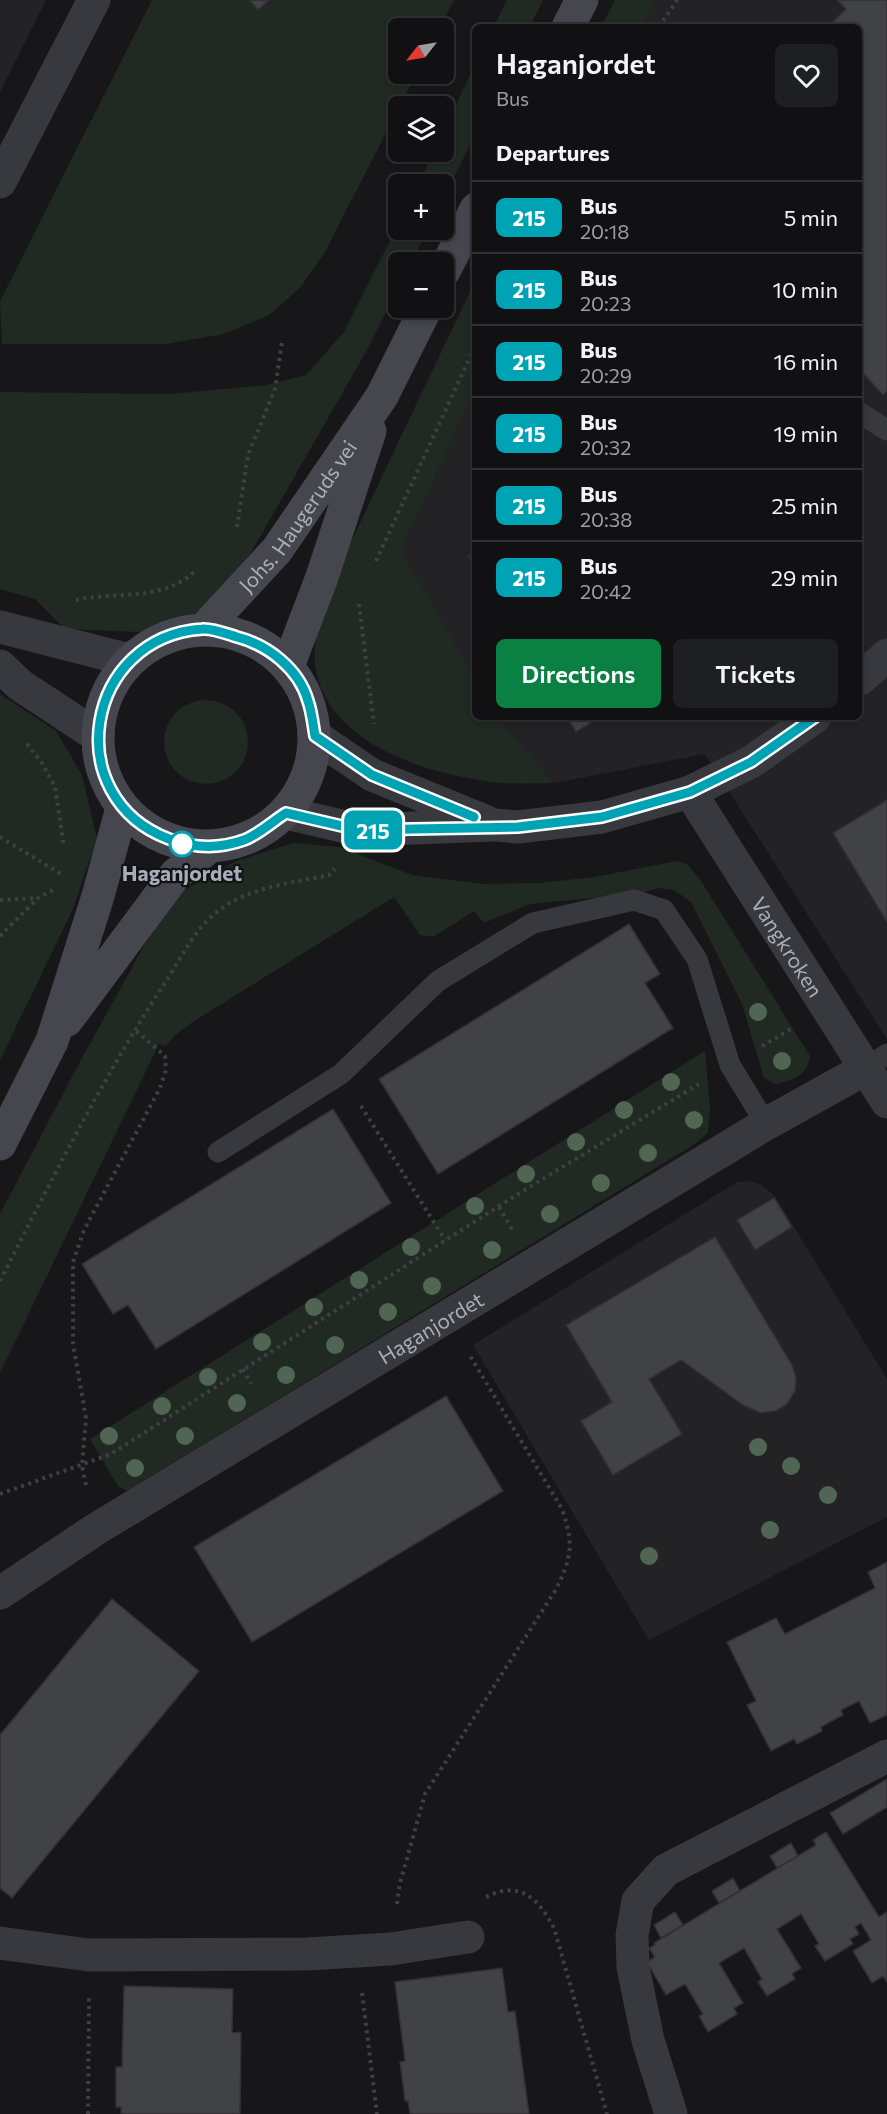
<!DOCTYPE html>
<html lang="en">
<head>
<meta charset="utf-8">
<style>
  :root { --surface:#111113; --page:#1e1f21; --text:#f1f3f6; --muted:#9c9da0; --line:#303133; --accent:#0b8043 }
  body { margin:0; font-family:Commissioner,sans-serif; background:var(--page); color:var(--text); height:100vh; display:flex; flex-direction:column; font-size:22px; white-space:nowrap }
  * { box-sizing:border-box; margin:0 }
  p { font-size:20px; color:var(--muted) }
  .icon { flex:none; width:33px; height:33px; fill:none; stroke:currentColor; stroke-width:2; stroke-linecap:round; stroke-linejoin:round }
  .map { position:relative; flex:1; overflow:hidden }
  .panel { position:absolute; left:472px; top:24px; width:390px; height:696px; display:flex; flex-direction:column; background:var(--surface); border-radius:9px; box-shadow:0 3px 9px #0003,0 0 0 2px var(--line) }
  .panel>* { flex:none }
  .badge { padding:0 12px; border-radius:9px; font-size:21px; line-height:39px }
  .needle { width:39px; rotate:239deg }
  .fabs { position:absolute; left:388px; top:18px; display:grid; gap:12px }
  .fabs a { display:grid; place-items:center; width:66px; height:66px; border-radius:9px; background:var(--surface); box-shadow:0 3px 9px #0003,0 0 0 2px var(--line); font-size:30px }
  .map>.badge { position:absolute; translate:-50% -50%; box-shadow:0 0 0 3px #fff }
  h2 { padding:0 24px; font-size:22px; line-height:54px }
  .round { display:grid; place-items:center; flex:none; width:63px; height:63px; border-radius:9px; background:var(--page) }
  .headline { display:flex; align-items:center; justify-content:space-between; height:102px; padding:0 24px }
  h1 { font-size:28px; font-weight:600; line-height:45px }
  .action { display:flex; gap:12px; margin-top:auto; padding:12px 24px }
  .action a { flex:1; height:69px; border-radius:9px; background:var(--accent); color:#fff; font-size:24px; font-weight:600; line-height:69px; text-align:center }
  .action a+a { background:var(--page); color:var(--text) }
  ul { padding:0; list-style:none }
  li { display:flex; align-items:center; gap:18px; height:72px; padding:0 24px; border-top:2px solid var(--line) }
  li div { flex:1 }
  li b { display:block; font-size:22px }
  li em { font-style:normal }
  li .badge { min-width:66px; font-weight:700; text-align:center }
  .map>svg:first-child { display:block }
  .built { fill:#232326 }
  .green { fill:#212923 }
  .building { fill:#414246; stroke:#313135; stroke-width:1.5 }
  .lines { fill:none; stroke-linecap:round; stroke-linejoin:round }
  .path { stroke:#3e4045; stroke-width:4; stroke-dasharray:3 4.5; stroke-linecap:butt }
  .service { stroke:#38393e; stroke-width:21 }
  .minor { stroke:#38393e; stroke-width:33 }
  .secondary { stroke:#46474e; stroke-width:33 }
  .tree { fill:#516554 }
  .line-casing { stroke:#fff; stroke-width:14 }
  .line { stroke:#00a3b4; stroke-width:9 }
  .stop-dot { fill:#fff; stroke:#00a3b4; stroke-width:3 }
  .labels { text-anchor:middle; dominant-baseline:central; stroke-width:4.5; stroke-linejoin:round; paint-order:stroke }
  .street-label { font-size:21px; fill:#a9adb9; stroke:#121214 }
  .stop-label { font-size:21px; font-weight:bold; fill:#a9adb9; stroke:#121214 }
</style>
</head>
<body>
<div class="map">
<svg width="887" height="2114" viewBox="0 0 887 2114">
  <rect width="100%" height="100%" fill="#171719"/>
  <g class="built">
    <path d="M0,0H46L0,92Z"/>
    <path d="M656,0H887V1039L705,754L554,783L499,717H860V27H643Z"/>
    <path d="M475,390V677L401,551Z"/>
    <path d="M747,1181L760,1184L775,1196L887,1379V1517L649,1640L473,1345L737,1182Z"/>
  </g>
  <g class="green">
    <path d="M152,0H454L439,28H399V74H416L325,252L300,288L269,315L224,334L166,344H2L0,301Z"/>
    <path d="M507,0H543L530,27H494Z"/>
    <path d="M615,0H656L643,27H601Z"/>
    <path d="M475,65V135L444,197V184H418L434,152H444V130Z"/>
    <path d="M399,223V230H428L411,262H399V286L367,350L249,556L213,602L188,618L139,632L65,629L35,599L0,589V392L170,394L266,385L306,375L344,332Z"/>
    <path d="M475,281V390L401,551L475,677L476,717H499L554,783C532,783 508,785 486,781C421,772 324,741 315,664C310,618 352,541 372,498C406,425 441,353 475,281Z"/>
    <path d="M0,694L56,731L82,775L97,839L72,911L0,1060Z"/>
    <circle cx="206" cy="742" r="42"/>
    <path d="M293,843L340,847L412,875L482,884L541,883L594,877L677,861L687,864L699,878L810,1056C808,1075 792,1081 775,1084L764,1078L742,1004L691,902L674,890L658,888L642,893L530,904L484,923L474,911L433,937L420,935L394,897L194,1021L174,1036L166,1046L159,1044L0,1373V1214L76,1069L145,944L179,893L236,861Z"/>
    <path d="M705,1051L710,1109L708,1133L695,1144L128,1491L118,1486L90,1439Z"/>
  </g>
  <g class="building">
    <path d="M249,0H269L258,10Z"/>
    <path d="M837,0H887V391L883,395L860,370V27H828L846,9Z"/>
    <path d="M476,552V569L468,556Z"/>
    <path d="M567,717H600L576,732Z"/>
    <path d="M887,800V922L833,833Z"/>
    <path d="M629,924L660,974L645,983L673,1028L438,1174L379,1079Z"/>
    <path d="M333,1109L391,1203L156,1349L128,1305L113,1314L82,1264Z"/>
    <path d="M774,1198L792,1227L755,1250L737,1220Z"/>
    <path d="M715,1237L792,1365L796,1378L795,1391L787,1404L776,1411L761,1413L743,1405L681,1360L649,1379L682,1434L613,1475L581,1421L612,1402L566,1325Z"/>
    <path d="M446,1396L503,1491L252,1642L194,1547Z"/>
    <path d="M887,1562V1715L870,1723L859,1701L841,1710L843,1715L821,1727L822,1731L797,1744L794,1739L771,1751L747,1705L756,1701L727,1642L776,1618L785,1634L875,1588L868,1572Z"/>
    <path d="M112,1599L199,1671L12,1898L0,1888V1735Z"/>
    <path d="M887,1779V1807L843,1834L830,1813Z"/>
    <path d="M826,1832L879,1917L887,1912V1982L883,1976L872,1983L853,1951L871,1940L861,1923L855,1927L859,1934L850,1939L853,1944L825,1961L815,1946L819,1944L801,1914L777,1929L801,1968L792,1974L795,1979L767,1996L758,1982L762,1979L744,1948L719,1963L743,2003L734,2008L737,2014L708,2032L699,2016L703,2014L685,1984L666,1995L647,1962L655,1957L649,1948L655,1945L654,1943L816,1845L813,1840Z"/>
    <path d="M791,1843L798,1856L777,1868L770,1856Z"/>
    <path d="M733,1878L740,1891L719,1903L712,1891Z"/>
    <path d="M675,1912L683,1925L661,1938L654,1925Z"/>
    <path d="M502,1968L508,2012L515,2011L529,2114H410L408,2101H405L400,2062L405,2061L395,1982Z"/>
    <path d="M124,1986L233,1989L232,2033L241,2032L240,2114H121V2107H116V2067H122Z"/>
  </g>
  <g class="lines">
    <g class="path">
      <path d="M659,27L677,0"/>
      <path d="M237,527L248,455L275,389L282,342"/>
      <path d="M376,561L476,344"/>
      <path d="M76,600C116,591 163,602 195,571"/>
      <path d="M359,604L374,724"/>
      <path d="M27,744L42,763L55,787L64,847"/>
      <path d="M0,837L61,874"/>
      <path d="M0,900L38,898"/>
      <path d="M0,936L38,898L53,890"/>
      <path d="M762,1046L791,1029"/>
      <path d="M361,1106L445,1240"/>
      <path d="M499,1207L512,1229"/>
      <path d="M0,1281C52,1179 103,1077 166,981C182,957 193,931 217,912C247,887 292,883 329,875L335,869"/>
      <path d="M243,1369L251,1384"/>
      <path d="M86,1485L82,1466L86,1418L73,1344V1262L84,1230L160,1088L166,1070L165,1056L134,1029"/>
      <path d="M0,1494L111,1454L518,1194L699,1084"/>
      <path d="M486,1897C520,1880 538,1898 554,1928L607,2114"/>
      <path d="M397,1904L400,1883L425,1794L555,1591C572,1558 574,1544 562,1509L469,1354"/>
      <path d="M362,1993L377,2114"/>
      <path d="M88,2114L89,1998"/>
    </g>
    <g class="service">
      <path d="M860,413L887,430"/>
      <path d="M865,1069L887,1054"/>
      <path d="M218,1152L341,1074L438,981L533,923L634,900L664,910L697,959L730,1065L766,1124"/>
    </g>
    <g class="minor">
      <path d="M0,182L94,0"/>
      <path d="M0,627L129,660"/>
      <path d="M0,666L20,685L96,735"/>
      <path d="M860,679L887,655"/>
      <path d="M315,736L372,775L485,821"/>
      <path id="s1" d="M690,792L887,1102"/>
      <path d="M286,813L359,830L495,825L518,827L602,817L690,792L751,762L815,717"/>
      <path id="s2" d="M0,1593L96,1529L766,1124L865,1069"/>
      <path d="M0,1943L89,1955L307,1954L391,1949L468,1937"/>
      <path d="M671,2114L648,2040L633,1967L632,1935L638,1901L666,1870L887,1756"/>
    </g>
    <g class="secondary">
      <path d="M568,27L582,0"/>
      <path d="M444,271L476,209"/>
      <path id="s3" d="M204,629L277,550L382,396L426,308"/>
      <circle cx="206" cy="738" r="108"/>
      <path d="M288,666L322,577L370,431"/>
      <path d="M67,1020L175,875L209,847"/>
      <path d="M0,1144L52,1041L98,896L122,808"/>
    </g>
  </g>
  <g class="tree">
    <circle cx="758" cy="1012" r="9"/>
    <circle cx="782" cy="1061" r="9"/>
    <circle cx="671" cy="1082" r="9"/>
    <circle cx="624" cy="1110" r="9"/>
    <circle cx="694" cy="1120" r="9"/>
    <circle cx="576" cy="1142" r="9"/>
    <circle cx="648" cy="1153" r="9"/>
    <circle cx="526" cy="1174" r="9"/>
    <circle cx="601" cy="1183" r="9"/>
    <circle cx="475" cy="1206" r="9"/>
    <circle cx="550" cy="1214" r="9"/>
    <circle cx="411" cy="1247" r="9"/>
    <circle cx="492" cy="1250" r="9"/>
    <circle cx="359" cy="1280" r="9"/>
    <circle cx="432" cy="1286" r="9"/>
    <circle cx="314" cy="1307" r="9"/>
    <circle cx="388" cy="1312" r="9"/>
    <circle cx="262" cy="1342" r="9"/>
    <circle cx="335" cy="1345" r="9"/>
    <circle cx="286" cy="1375" r="9"/>
    <circle cx="208" cy="1377" r="9"/>
    <circle cx="237" cy="1403" r="9"/>
    <circle cx="162" cy="1406" r="9"/>
    <circle cx="109" cy="1436" r="9"/>
    <circle cx="185" cy="1436" r="9"/>
    <circle cx="758" cy="1447" r="9"/>
    <circle cx="791" cy="1466" r="9"/>
    <circle cx="135" cy="1468" r="9"/>
    <circle cx="828" cy="1495" r="9"/>
    <circle cx="770" cy="1530" r="9"/>
    <circle cx="649" cy="1556" r="9"/>
  </g>
  <g class="lines">
    <g class="line-casing">
      <path id="line" d="M474,817L372,775L315,736C313,725 312,712 308,701C299,669 268,645 237,637C227,634 213,628 202,629C85,637 58,797 169,839C193,848 219,849 244,840C258,835 273,821 286,813L359,830L518,827L602,817L690,792L751,762L815,717"/>
    </g>
    <use href="#line" class="line"/>
  </g>
  <circle class="stop-dot" cx="182" cy="844" r="12"/>
  <g class="labels">
    <g class="street-label">
      <text stroke="none"><textPath href="#s3" startOffset="147">Johs. Haugeruds vei</textPath></text>
      <text stroke="none"><textPath href="#s1" startOffset="183">Vangkroken</textPath></text>
      <text stroke="none"><textPath href="#s2" startOffset="506">Haganjordet</textPath></text>
    </g>
    <g class="stop-label">
      <text x="182" y="872">Haganjordet</text>
    </g>
  </g>
</svg>
<div class="fabs">
<a><svg class="needle" viewBox="-14 -14 28 28"><path d="M0-13l5 13h-10z" fill="#e53935"/><path d="M0 13l5-13h-10z" fill="#9c9da0"/></svg></a>
<a><svg class="icon" aria-label="layers" viewBox="0 0 24 24"><path d="M12 4l9 5-9 5-9-5zM3 14l9 5 9-5"/></svg></a>
<a>+</a>
<a>−</a>
</div>
<b class="badge" style="left:373px;top:830px;background:#00a3b4;color:#fff">215</b>
<section class="panel">
<div class="headline"><div><h1>Haganjordet</h1><p>Bus</p></div><a class="round"><svg class="icon" aria-label="heart" viewBox="0 0 24 24"><path d="M12 20l-8-8c-3-5 5-10 8-4 3-6 11-1 8 4z"/></svg></a></div>
<h2>Departures</h2>
<ul>
<li><span class="badge" style="background:#00a3b4;color:#fff">215</span><div><b>Bus</b><p>20:18</p></div><em>5 min</em></li>
<li><span class="badge" style="background:#00a3b4;color:#fff">215</span><div><b>Bus</b><p>20:23</p></div><em>10 min</em></li>
<li><span class="badge" style="background:#00a3b4;color:#fff">215</span><div><b>Bus</b><p>20:29</p></div><em>16 min</em></li>
<li><span class="badge" style="background:#00a3b4;color:#fff">215</span><div><b>Bus</b><p>20:32</p></div><em>19 min</em></li>
<li><span class="badge" style="background:#00a3b4;color:#fff">215</span><div><b>Bus</b><p>20:38</p></div><em>25 min</em></li>
<li><span class="badge" style="background:#00a3b4;color:#fff">215</span><div><b>Bus</b><p>20:42</p></div><em>29 min</em></li>
</ul>
<div class="action"><a>Directions</a><a>Tickets</a></div>
</section>
</div>
</body>
</html>
